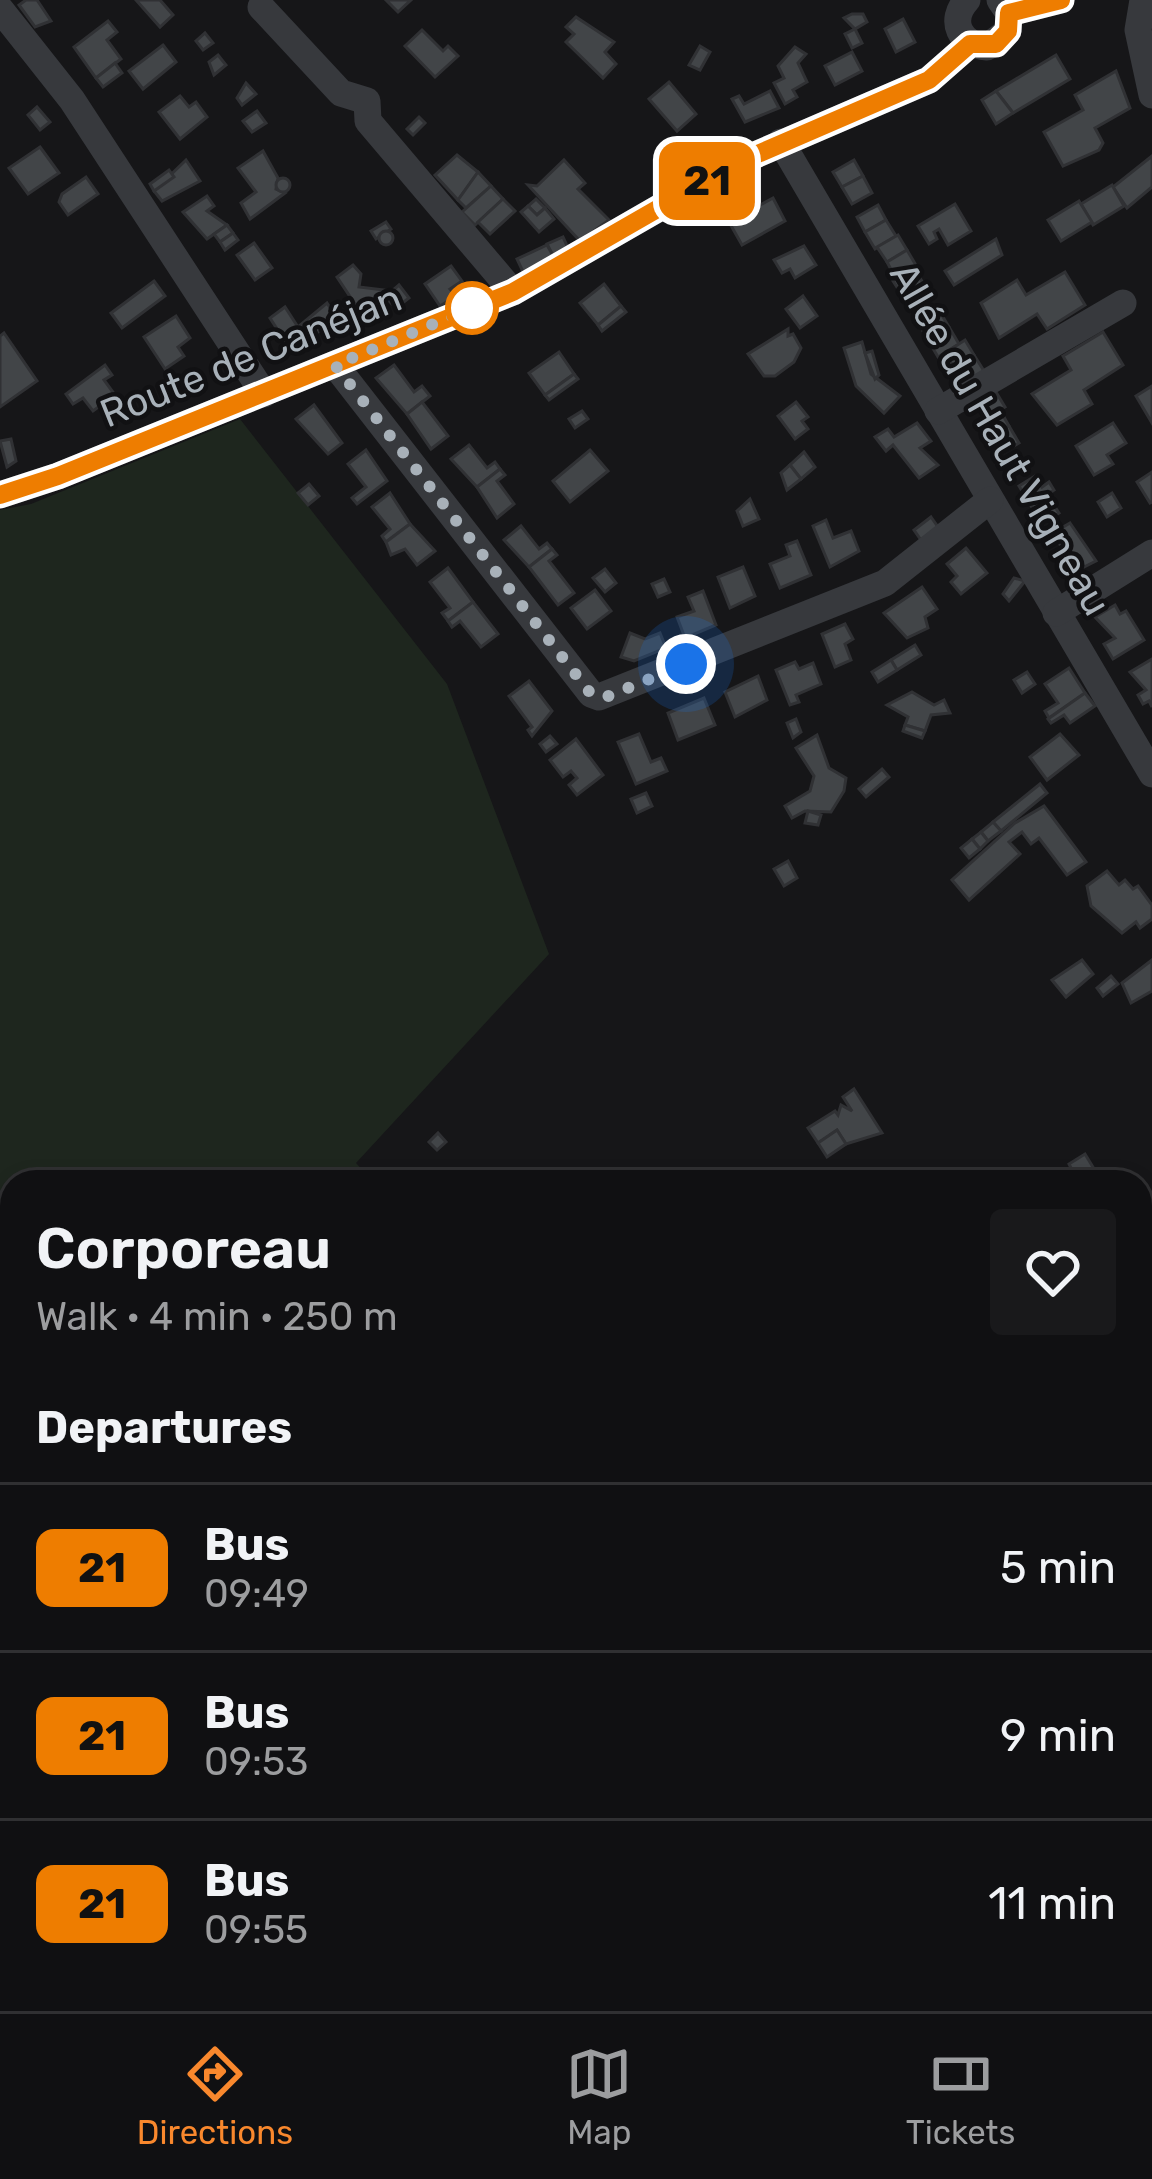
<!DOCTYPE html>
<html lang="en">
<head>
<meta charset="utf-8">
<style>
  :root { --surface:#101012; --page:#19191b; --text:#f1f3f6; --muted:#9c9d9f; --line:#303032; --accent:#f9882d }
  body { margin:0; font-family:Rubik,sans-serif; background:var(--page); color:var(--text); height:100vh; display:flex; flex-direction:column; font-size:45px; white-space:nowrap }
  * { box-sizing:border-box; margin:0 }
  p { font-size:39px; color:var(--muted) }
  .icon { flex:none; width:66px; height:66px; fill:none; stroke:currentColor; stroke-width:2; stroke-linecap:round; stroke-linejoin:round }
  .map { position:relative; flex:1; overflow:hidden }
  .drawer { position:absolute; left:0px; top:1170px; width:1152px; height:843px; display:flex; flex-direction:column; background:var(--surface); border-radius:36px 36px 0 0; box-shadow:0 6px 18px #0003,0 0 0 3px var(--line) }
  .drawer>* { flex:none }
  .badge { padding:0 24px; border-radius:18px; font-size:42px; line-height:78px }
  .you { position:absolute; width:60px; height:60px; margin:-30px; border:9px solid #fff; border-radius:50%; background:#1a73e8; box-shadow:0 0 0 18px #1a73e833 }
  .map>.badge { position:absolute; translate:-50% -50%; box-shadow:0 0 0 6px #fff }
  h2 { padding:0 36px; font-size:45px; line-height:108px }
  .round { display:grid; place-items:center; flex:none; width:126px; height:126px; border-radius:12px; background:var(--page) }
  .summary { display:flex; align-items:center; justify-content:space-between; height:204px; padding:0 36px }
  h1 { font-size:57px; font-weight:600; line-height:90px }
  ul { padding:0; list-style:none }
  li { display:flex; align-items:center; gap:36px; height:168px; padding:0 36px; border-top:3px solid var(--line) }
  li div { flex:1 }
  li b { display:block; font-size:45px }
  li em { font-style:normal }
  li .badge { min-width:132px; font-weight:700; text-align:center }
  .dock { display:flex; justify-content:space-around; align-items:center; height:168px; border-top:3px solid var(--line); background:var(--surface); font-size:33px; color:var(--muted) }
  .dock a { display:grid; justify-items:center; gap:6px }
  .dock .current { color:var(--accent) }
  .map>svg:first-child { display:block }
  .green { fill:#1e261e }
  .building { fill:#424548; stroke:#303134; stroke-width:3 }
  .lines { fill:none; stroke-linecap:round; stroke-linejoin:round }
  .minor { stroke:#37393d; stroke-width:27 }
  .line-casing { stroke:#fff; stroke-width:27 }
  .line { stroke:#ee7d00; stroke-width:18 }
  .walk { stroke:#a8b1b9; stroke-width:12; stroke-dasharray:0 21.6 }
  .stop-dot { fill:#fff; stroke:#ee7d00; stroke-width:6 }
  .labels { text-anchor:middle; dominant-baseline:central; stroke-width:9; stroke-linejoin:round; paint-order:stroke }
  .street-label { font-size:39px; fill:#a8b1b9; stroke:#111113 }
</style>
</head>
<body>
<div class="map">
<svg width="1152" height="2011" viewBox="0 0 1152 2011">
  <rect width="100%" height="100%" fill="#161618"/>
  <g class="green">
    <path d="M240,419L447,684L549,954L356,1163L373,1182H12V1867L0,1857V510L31,504Z"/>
    <path d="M1152,1395V1695L1140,1682V1400Z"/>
    <path d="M1152,1759V2011H0V1933L12,1913V2001H1140V1772Z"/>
  </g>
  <g class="building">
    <path d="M26,0H37L51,21L35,27L19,5Z"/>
    <path d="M136,0H160L173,15L160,27Z"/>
    <path d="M386,0H411L398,12Z"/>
    <path d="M852,14H863L867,22L855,29L844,18Z"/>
    <path d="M576,17L614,42L605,52L616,64L603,78L566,42L574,34L566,27Z"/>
    <path d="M903,19L915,42L896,52L885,29Z"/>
    <path d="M108,21L117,32L107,40L121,59L96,78L74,47Z"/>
    <path d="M855,29L862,43L852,48L845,34Z"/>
    <path d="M422,30L443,51L448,46L458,56L435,77L405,46Z"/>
    <path d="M205,33L213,43L203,50L196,41Z"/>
    <path d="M163,45L176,62L143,89L129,71Z"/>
    <path d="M700,46L710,52L700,70L689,65Z"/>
    <path d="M795,47L806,54L798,63L807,82L793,90L797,97L785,104L774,83L784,78L778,66Z"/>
    <path d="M852,52L862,71L835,85L825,66Z"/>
    <path d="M218,55L226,65L214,75L209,62Z"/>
    <path d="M1056,55L1070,79L1013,113L996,91Z"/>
    <path d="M115,63L122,73L103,87L96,78Z"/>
    <path d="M1116,71L1130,108L1095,128L1103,143L1099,150L1063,166L1044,132L1083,110L1075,95Z"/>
    <path d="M669,82L696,114L677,131L649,99Z"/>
    <path d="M246,83L256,94L242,105L237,98Z"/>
    <path d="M770,91L779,108L745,122L732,99L739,96L744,104Z"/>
    <path d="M996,91L1013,113L996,124L982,100Z"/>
    <path d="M180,96L189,107L196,102L207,117L180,139L159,112Z"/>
    <path d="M37,107L50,122L40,130L28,115Z"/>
    <path d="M257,111L266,123L252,132L243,121Z"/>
    <path d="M419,117L425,123L413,135L407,129Z"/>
    <path d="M40,147L59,173L28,194L9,168Z"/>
    <path d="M263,151L278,178L276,189L285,193L250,219L241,203L256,192L238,168Z"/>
    <path d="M457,155L478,172L458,200L435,175Z"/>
    <path d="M1152,156V187L1127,208L1113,187Z"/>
    <path d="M186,160L200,181L162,201L154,191Z"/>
    <path d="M564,160L585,183L578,189L609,220L580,241L528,185L537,186Z"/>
    <path d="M854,160L863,176L842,187L833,172Z"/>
    <path d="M169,170L174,177L154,191L150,184Z"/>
    <path d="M478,172L491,186L466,208L458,200Z"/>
    <path d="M863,176L872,193L852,204L842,187Z"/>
    <path d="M86,177L98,194L68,215L59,202L62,194Z"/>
    <circle cx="283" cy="185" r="7"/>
    <path d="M1112,185L1124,206L1093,225L1081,204Z"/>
    <path d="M491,186L503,199L475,225L462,212Z"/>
    <path d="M207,196L214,206L207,211L227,225L207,239L183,212Z"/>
    <path d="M773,198L785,221L742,245L729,222Z"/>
    <path d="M503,199L515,211L490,234L478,222Z"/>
    <path d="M536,199L545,208L537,215L528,206Z"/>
    <path d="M1079,201L1092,222L1061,241L1048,220Z"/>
    <path d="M955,204L971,231L948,245L939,229L934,232L937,239L929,244L918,226Z"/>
    <path d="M878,205L886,220L865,232L857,217Z"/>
    <path d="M528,206L537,215L545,208L554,219L539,232L521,212Z"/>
    <path d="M886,220L896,236L875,249L865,232Z"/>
    <path d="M386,222L391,229L376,239L371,231Z"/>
    <path d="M227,225L233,233L220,242L214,234Z"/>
    <circle cx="386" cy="238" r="7"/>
    <path d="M233,233L238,240L225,250L220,242Z"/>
    <path d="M898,235L907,250L887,262L877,247Z"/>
    <path d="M563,237L569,250L554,258L547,244Z"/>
    <path d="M996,239L1002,255L954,285L945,271Z"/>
    <path d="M254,243L272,268L255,280L237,255Z"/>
    <path d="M547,245L555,259L524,274L517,259Z"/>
    <path d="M804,246L816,265L795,278L790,269L782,273L774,260Z"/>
    <path d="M907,250L917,267L896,279L887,262Z"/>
    <path d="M353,265L361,274L359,287L392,291L399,285L409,298L396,308L388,300L387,306L377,309L357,307L337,277Z"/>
    <path d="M451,266L462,281L450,289L456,296L440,306L425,284Z"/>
    <path d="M914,268L923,283L902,295L893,281Z"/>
    <path d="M1065,272L1085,305L1047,329L1037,314L999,338L981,303L1017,280L1026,295Z"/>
    <path d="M154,281L165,296L122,328L111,313Z"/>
    <path d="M923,283L932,298L911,311L902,295Z"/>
    <path d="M604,284L621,306L598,325L580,303Z"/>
    <path d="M803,296L817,316L800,328L786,309Z"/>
    <path d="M327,303L338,320L290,349L270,318L285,307L298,327Z"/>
    <path d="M621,306L626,312L602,331L598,325Z"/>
    <path d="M940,312L949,327L928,340L919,324Z"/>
    <path d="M176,316L190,338L178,347L184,356L165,369L144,337Z"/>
    <path d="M949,327L959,344L938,357L928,340Z"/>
    <path d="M788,329V336L793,334L801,348L794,362L775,376H764L748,354Z"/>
    <path d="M1103,332L1123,365L1084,390L1092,404L1057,425L1032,394L1071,370L1063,356Z"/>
    <path d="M4,333L37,381L0,407V336Z"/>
    <path d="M965,340L974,355L954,367L945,353Z"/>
    <path d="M862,342L871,374L900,396L884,413L856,386L844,348Z"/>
    <path d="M872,351L879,375L875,379L865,353Z"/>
    <path d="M559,352L574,374L545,395L529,373Z"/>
    <path d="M974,355L984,371L963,383L954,367Z"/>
    <path d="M105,365L112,375L104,380L115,395L93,411L83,398L73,404L66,394Z"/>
    <path d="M394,365L414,392L422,386L430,396L407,414L376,378Z"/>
    <path d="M574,374L578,379L549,400L545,395Z"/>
    <path d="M1152,386V423L1136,396Z"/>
    <path d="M996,392L1005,407L985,419L976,404Z"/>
    <path d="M422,402L448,436L431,449L407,414Z"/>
    <path d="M796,402L808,417L802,421L808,429L795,439L778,416Z"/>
    <path d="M314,405L342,443L328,454L296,419Z"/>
    <path d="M1000,410L1009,426L988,438L979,423Z"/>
    <path d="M582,411L588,419L575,428L569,419Z"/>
    <path d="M917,423L931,441L920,448L938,465L919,478L893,445L886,451L875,437L888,429L894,437Z"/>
    <path d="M1113,423L1126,443L1107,455L1113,464L1094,475L1076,446Z"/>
    <path d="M1009,426L1019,443L999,455L988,438Z"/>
    <path d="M11,439L16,461L7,467L0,441Z"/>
    <path d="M469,445L487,468L495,462L500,469L477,487L451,459Z"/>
    <path d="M366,450L387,481L357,504L352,498L366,487L348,464Z"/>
    <path d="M590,450L608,471L570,502L553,481Z"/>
    <path d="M804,452L815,467L801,479L790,465Z"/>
    <path d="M790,465L801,479L787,490L781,473Z"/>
    <path d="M500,469L505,475L497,481L514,504L497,518L477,487Z"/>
    <path d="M1152,472V502L1150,503L1137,482Z"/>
    <path d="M1035,476L1042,487L1049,482L1054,490L1047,495L1059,513L1042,524L1019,486Z"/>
    <path d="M309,484L319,496L308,505L298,493Z"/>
    <path d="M390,493L410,524L386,542L382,536L390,529L372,507Z"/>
    <path d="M1112,493L1121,508L1107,517L1098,502Z"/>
    <path d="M750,499L759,519L743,526L737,511Z"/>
    <path d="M931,517L938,527L921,540L914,530Z"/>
    <path d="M826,520L833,538L851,531L859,551L830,567L813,526Z"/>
    <path d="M1070,523L1096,561L1076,571L1053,533Z"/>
    <path d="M410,524L435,551L417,565L405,549L391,555L386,542Z"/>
    <path d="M521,526L539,549L547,543L552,549L529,567L504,540Z"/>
    <path d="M797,541L811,575L780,588L770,564L790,556L786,545Z"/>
    <path d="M966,548L987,573L961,594L951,582L957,576L947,564Z"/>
    <path d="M552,549L557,555L549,561L574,593L558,605L529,567Z"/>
    <path d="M743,567L755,596L730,608L718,577Z"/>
    <path d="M448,568L473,602L448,621L442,613L450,608L430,582Z"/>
    <path d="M605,569L616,583L605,592L593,578Z"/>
    <path d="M1014,578L1025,581L1009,601L1003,594Z"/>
    <path d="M664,579L670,592L658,597L652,584Z"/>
    <path d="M922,587L937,609L925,617L928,628L907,638L884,613Z"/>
    <path d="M595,590L611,611L587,629L571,608Z"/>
    <path d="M703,591L716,625L685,638L677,617L694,611L688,597Z"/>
    <path d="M473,602L498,634L481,647L460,621L452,627L448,621Z"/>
    <path d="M1115,605L1120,614L1126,611L1144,640L1113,659L1104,644L1115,638L1095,617Z"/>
    <path d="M845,624L853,639L845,644L851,660L835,667L822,634Z"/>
    <path d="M630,633L645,639L660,633L666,648L634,661L621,657Z"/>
    <path d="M915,645L921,655L897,670L891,660Z"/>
    <path d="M1152,659V707L1149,701L1143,704L1138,695L1146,690L1130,672Z"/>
    <path d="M891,660L897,670L878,682L872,672Z"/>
    <path d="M795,662L799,669L813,663L821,684L796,695L799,702L790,705L776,670Z"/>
    <path d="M1069,668L1085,693L1049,718L1045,711L1058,703L1045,684Z"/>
    <path d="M1027,672L1035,684L1022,693L1014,680Z"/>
    <path d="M758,676L767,700L735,717L725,692Z"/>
    <path d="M529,681L552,711L532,736L528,730L532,727L509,696Z"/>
    <path d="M912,692L934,705L944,700L950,713L931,715L925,731L905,725L908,717L887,705Z"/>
    <path d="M1085,693L1095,706L1070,723L1064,715L1051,723L1048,719Z"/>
    <path d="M704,698L715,725L678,740L668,713Z"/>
    <path d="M796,719L801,732L793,738L787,723Z"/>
    <path d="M905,725L925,731L922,738L903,731Z"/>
    <path d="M639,734L651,762L661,758L667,771L636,784L618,742Z"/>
    <path d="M1060,734L1079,755L1047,780L1030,757Z"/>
    <path d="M817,735L829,768L846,778L844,791L831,812L805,811L792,818L785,806L810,791L814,776L796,748Z"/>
    <path d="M550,736L557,744L546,752L540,744Z"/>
    <path d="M576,739L603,775L577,795L569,785L577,778L571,771L563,777L550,760Z"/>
    <path d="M882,769L889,777L866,797L859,789Z"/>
    <path d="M1040,784L1047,793L1001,831L993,822Z"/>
    <path d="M646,793L652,806L637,813L631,799Z"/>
    <path d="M1044,806L1086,862L1067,875L1039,838L1031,844L1022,832L1009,842L1020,854L969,900L952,880L1015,823Z"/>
    <path d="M808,811L821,815L818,825L805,823Z"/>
    <path d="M993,822L1001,831L988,841L981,832Z"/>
    <path d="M981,832L988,841L980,849L972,839Z"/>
    <path d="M972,839L980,849L969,858L961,848Z"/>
    <path d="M788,861L797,878L784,886L774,869Z"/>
    <path d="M1107,871L1119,885L1125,880L1133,889L1138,886L1152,905V919L1140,928L1136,922L1122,933L1091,906L1087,886Z"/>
    <path d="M1082,960L1093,974L1066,997L1052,980Z"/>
    <path d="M1152,960V991L1131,1003L1122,983Z"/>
    <path d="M1111,976L1118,984L1103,996L1097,988Z"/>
    <path d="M854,1089L882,1133L846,1144L837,1130L818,1143L808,1128L835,1111L838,1115L841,1105L852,1111L843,1097Z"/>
    <path d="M837,1130L846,1144L827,1157L818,1143Z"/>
    <path d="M438,1133L446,1142L437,1150L429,1142Z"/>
    <path d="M1085,1154L1102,1182H1057L1073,1172L1069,1164Z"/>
    <path d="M1140,1328L1152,1343L1142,1351L1140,1348Z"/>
    <path d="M702,2001H745L738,2011H695Z"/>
    <path d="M768,2001H883L875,2011H762Z"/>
  </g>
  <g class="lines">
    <g class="minor">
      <path d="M967,0C948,21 960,45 987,47L1008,31L1009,13L1000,0"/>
      <path d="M1143,0L1138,30L1152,95"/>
      <path d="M261,7L341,93L367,101L368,121L513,292"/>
      <path d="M0,9L72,100L264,394"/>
      <path d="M1009,13L1061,0"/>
      <path d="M781,142L1152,774"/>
      <path d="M335,365L591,694L599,697L885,583L990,500"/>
      <path d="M938,411L1123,303"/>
      <path d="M0,495L58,476L513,292L739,162L929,80L970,44"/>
      <path d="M1056,613L1152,553"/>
      <path d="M0,1530L12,1541"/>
      <path d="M452,2011L453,2001"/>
    </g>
  </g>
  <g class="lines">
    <g class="line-casing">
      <path id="line" d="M0,495L58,476L513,292L739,162L929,80L970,44H996L1008,31L1009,13L1061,0"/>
    </g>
    <use href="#line" class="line"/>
    <path class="walk" d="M472,308L335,365L591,694L606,697L686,664"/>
  </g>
  <circle class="stop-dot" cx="472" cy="308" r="24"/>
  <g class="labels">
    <g class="street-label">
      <text transform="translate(251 356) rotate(-22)">Route de Canéjan</text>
      <text transform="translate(1000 439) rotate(60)">Allée du Haut Vigneau</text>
    </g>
  </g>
</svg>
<div class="you" style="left:686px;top:664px"></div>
<b class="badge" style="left:707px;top:181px;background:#ee7d00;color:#111">21</b>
<section class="drawer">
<div class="summary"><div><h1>Corporeau</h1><p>Walk · 4 min · 250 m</p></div><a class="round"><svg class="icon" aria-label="heart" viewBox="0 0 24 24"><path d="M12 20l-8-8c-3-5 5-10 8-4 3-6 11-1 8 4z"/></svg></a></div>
<h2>Departures</h2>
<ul>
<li><span class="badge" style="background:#ee7d00;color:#111">21</span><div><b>Bus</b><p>09:49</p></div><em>5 min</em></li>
<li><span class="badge" style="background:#ee7d00;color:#111">21</span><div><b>Bus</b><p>09:53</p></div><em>9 min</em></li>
<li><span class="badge" style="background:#ee7d00;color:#111">21</span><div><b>Bus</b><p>09:55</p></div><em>11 min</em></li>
</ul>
</section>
</div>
<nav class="dock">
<a class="current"><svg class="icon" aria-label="directions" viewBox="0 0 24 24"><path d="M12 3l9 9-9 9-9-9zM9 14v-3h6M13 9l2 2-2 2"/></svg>Directions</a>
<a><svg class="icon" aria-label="map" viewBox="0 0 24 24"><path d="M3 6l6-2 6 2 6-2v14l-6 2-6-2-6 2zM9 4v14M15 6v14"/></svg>Map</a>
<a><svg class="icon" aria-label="tickets" viewBox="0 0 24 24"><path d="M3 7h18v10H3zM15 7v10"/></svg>Tickets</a>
</nav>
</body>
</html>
